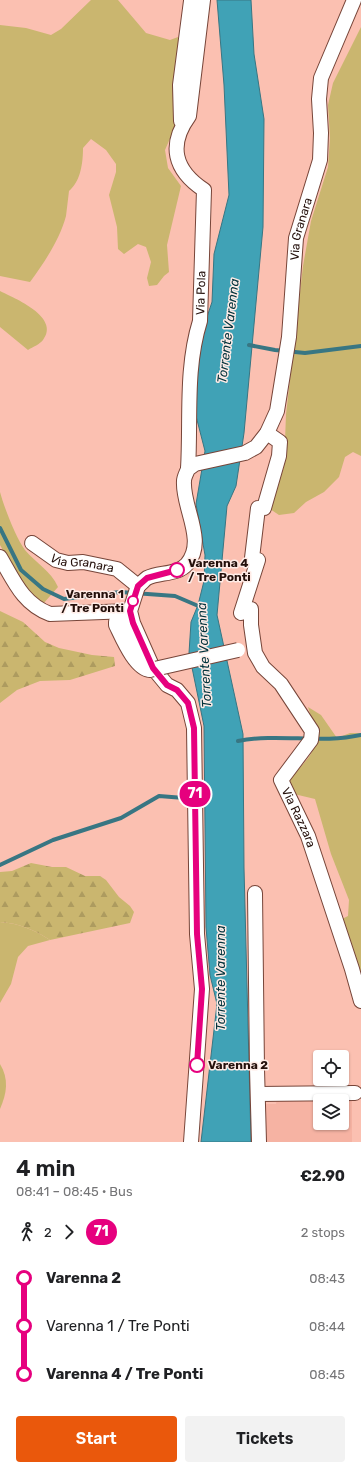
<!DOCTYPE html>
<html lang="en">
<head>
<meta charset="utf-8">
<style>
  :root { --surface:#fff; --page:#f2f2f2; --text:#202124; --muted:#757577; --accent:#ea580c }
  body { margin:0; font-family:Rubik,sans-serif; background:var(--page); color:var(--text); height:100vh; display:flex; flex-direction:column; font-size:15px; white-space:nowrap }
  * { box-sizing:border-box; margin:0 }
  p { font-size:13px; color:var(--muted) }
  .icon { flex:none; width:22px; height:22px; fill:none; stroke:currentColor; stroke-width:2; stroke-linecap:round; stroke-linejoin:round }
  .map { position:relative; height:1142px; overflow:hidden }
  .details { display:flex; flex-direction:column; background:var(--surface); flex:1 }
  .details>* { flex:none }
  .badge { padding:0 8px; border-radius:13px; font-size:14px; line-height:26px }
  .buttons { position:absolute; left:313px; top:1050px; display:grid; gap:8px }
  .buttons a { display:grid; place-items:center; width:36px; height:36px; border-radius:4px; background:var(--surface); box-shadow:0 1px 3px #0004; font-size:20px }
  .map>.badge { position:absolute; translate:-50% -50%; box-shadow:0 0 0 2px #fff }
  .legs { display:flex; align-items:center; gap:6px; height:44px; padding:0 16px; font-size:13px }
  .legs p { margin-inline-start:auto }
  .head { display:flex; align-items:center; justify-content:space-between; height:68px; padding:0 16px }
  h1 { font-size:22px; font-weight:600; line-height:30px }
  .action { display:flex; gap:8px; margin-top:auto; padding:8px 16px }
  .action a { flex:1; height:46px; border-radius:4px; background:var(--accent); color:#fff; font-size:16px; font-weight:600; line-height:46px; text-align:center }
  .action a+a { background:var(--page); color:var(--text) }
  ul { padding:0 16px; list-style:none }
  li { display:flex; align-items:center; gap:14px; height:48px; font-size:15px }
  li i { display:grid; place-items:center; width:6px; height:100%; margin:0 5px; background:currentColor }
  li i::after { content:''; width:10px; height:10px; margin:-5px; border:3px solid; border-radius:50%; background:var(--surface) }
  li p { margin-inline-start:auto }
  li:first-child i { background:linear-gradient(#0000 50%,currentColor 0) }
  li:last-child i { background:linear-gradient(currentColor 50%,#0000 0) }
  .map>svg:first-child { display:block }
  .built { fill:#f6b3a3; fill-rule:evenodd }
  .green { fill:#cab66f }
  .forest { fill:url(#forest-firs) }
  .water { fill:#40a2b6; stroke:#387683 }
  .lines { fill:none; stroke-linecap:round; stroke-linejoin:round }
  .stream { stroke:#387683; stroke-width:4 }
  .minor-casing { stroke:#774539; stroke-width:16 }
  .minor { stroke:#fff; stroke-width:14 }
  .minor-bridge-casing { stroke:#774539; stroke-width:16; stroke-linecap:butt }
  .minor-bridge { stroke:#fff; stroke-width:14 }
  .line-1-casing { stroke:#fff; stroke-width:9 }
  .line-1 { stroke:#e6007e; stroke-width:6 }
  .stop-1-dot { fill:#fff; stroke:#e6007e; stroke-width:2 }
  .labels { text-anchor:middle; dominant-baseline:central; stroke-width:3; stroke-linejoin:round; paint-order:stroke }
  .street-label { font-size:12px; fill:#24100b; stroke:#ffece7 }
  .stop-label { font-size:12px; font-weight:bold; fill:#24100b; stroke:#ffece7; text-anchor:start }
  .water-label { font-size:13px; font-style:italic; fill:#03333c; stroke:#ffece7 }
</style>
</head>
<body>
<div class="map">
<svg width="361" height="1142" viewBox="0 0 361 1142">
  <defs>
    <pattern id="forest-firs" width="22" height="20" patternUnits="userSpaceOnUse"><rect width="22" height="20" fill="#cab66f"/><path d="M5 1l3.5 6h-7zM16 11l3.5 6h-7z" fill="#ad9b5f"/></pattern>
  </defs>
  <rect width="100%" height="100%" fill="#fbc0b1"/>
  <path class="built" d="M352,1097V1142H265V1104H276L277,1099ZM320,1101H342V1123H320Z"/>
  <g class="green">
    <path d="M91,0H118L146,33L170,40L178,37L179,52L175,127L165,150L168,168L181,186L167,245L169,272L164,276L157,285L149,286L147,278L151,262L146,247L138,244L124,254L118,249L117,227L109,195L116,172V164L106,150L91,139L83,148C83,162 81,181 69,191C68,199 67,208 66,216C60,239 44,263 30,282L0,276V25L26,28L51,35L61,29Z"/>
    <path d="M361,27V456L353,452L345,457L339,477L324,492L306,502L294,513L279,515L270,509L284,467L286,414L303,266L311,221L328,167L330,138L328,105L333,83Z"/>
    <path d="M0,291C14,298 61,317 43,340C40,344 33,347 28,350L0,327Z"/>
    <path d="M0,492C4,507 16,538 25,550C36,563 51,571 58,587L43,604L34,597L20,581L0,545Z"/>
    <path d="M308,707L321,715L337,738L350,733H361V978L342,919L348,916L349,900L331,854L315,799L294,794L288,780C302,765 321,750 315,728C313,721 310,714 308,707Z"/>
    <path d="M0,922C18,923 35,930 50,940L28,946L18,957L11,984L0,1003Z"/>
    <path d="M0,1064C9,1079 7,1093 0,1109Z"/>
  </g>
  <g class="forest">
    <path d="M0,611L23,622L45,642L59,648L92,655L114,657L115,666L70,680L40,681L17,690L0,703Z"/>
    <path d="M31,863L52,867H66L85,876H100L106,880L119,897L130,906L134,912L130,923L50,940C35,930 18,923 0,922V872L12,871Z"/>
  </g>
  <path class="water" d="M217,0H251L254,54L264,119L263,227L244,433L236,486L227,506L217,615L243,734L244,868L251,1142H201L217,1004L210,975L206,927L204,726L189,653L191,622L198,605L204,581L205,555L196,504L205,451L196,416L194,370L204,326L212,302L214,254L229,195L224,85Z"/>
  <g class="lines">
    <g class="stream">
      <path d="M249,345L275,350L305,353L361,346"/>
      <path d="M0,528L21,570L43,589L64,599L120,592L175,596L203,608"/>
      <path d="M238,741C279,733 320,744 361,735"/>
      <path d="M0,865L53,840L121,818L159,796L209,800"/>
    </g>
    <g class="minor-casing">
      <g id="minor">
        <path d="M181,121L180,85L191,1"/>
        <path id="s1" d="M188,469C191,420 185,369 200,321L204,190C174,170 168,145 189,116L203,0"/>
        <path id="s2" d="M32,543L56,560L68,563L83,562L117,569L138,586"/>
        <path d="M0,557C14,581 23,604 50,614L130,611"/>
        <path id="s3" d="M138,586C141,584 144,580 147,578C159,572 178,575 187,564C207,541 182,507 184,481C184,477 187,472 188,469L195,464L245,453L256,447L267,433L277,411L289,337L296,238L320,160L321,133L319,99L321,78L354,0"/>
        <path d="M138,586L130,611L133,623L153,668L167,685L177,690L188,703L194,728L197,934L202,989L191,1142"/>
        <path id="s4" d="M251,609V625L255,653L263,667L281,684L312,731L311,740L281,780L308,836L352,969L361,1001"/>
        <path d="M241,613L258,560L252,558L258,508H264L279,456L280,442L267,433"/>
        <path d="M139,650L120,621L116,622V625C122,637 135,669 150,670"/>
        <path d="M255,893L257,1069L259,1142"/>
        <path d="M258,1094L355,1093"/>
      </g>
    </g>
    <use href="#minor" class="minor"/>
    <g class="minor-bridge-casing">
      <path id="minor-bridge" d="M150,670L238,650"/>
    </g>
    <use href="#minor-bridge" class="minor-bridge"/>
  </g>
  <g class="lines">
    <g class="line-1-casing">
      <path id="line-1" d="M177,570L147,578L138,586L130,611L133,623L153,668L167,685L177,690L188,703L194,728L197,934L202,989L197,1065"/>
    </g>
    <use href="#line-1" class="line-1"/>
  </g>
  <g class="stop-1-dot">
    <circle cx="177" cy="570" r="7"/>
    <circle cx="133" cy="601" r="5"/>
    <circle cx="197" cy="1065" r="7"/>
  </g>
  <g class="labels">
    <g class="street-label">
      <text stroke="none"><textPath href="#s3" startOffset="452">Via Granara</textPath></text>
      <text stroke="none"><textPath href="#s1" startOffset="177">Via Pola</textPath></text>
      <text stroke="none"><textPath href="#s2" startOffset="56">Via Granara</textPath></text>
      <text stroke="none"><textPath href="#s4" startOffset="242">Via Razzara</textPath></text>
    </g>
    <g class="stop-label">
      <text x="188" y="563">Varenna 4<tspan x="188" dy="14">/ Tre Ponti</tspan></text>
      <text x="124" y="594" text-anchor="end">Varenna 1<tspan x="124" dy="14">/ Tre Ponti</tspan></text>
      <text x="208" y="1065">Varenna 2</text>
    </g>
    <g class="water-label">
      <text transform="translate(228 331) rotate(-83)">Torrente Varenna</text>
      <text transform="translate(204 655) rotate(-93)">Torrente Varenna</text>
      <text transform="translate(220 978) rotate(-90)">Torrente Varenna</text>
    </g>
  </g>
</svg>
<div class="buttons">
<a><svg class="icon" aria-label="locate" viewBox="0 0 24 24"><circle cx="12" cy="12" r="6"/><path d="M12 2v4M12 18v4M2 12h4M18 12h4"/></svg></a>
<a><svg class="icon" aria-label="layers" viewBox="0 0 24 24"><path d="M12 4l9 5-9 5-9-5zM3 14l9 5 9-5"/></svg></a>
</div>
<b class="badge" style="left:195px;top:794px;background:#e6007e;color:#fff">71</b>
</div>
<section class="details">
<div class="head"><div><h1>4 min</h1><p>08:41 – 08:45 · Bus</p></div><b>€2.90</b></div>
<div class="legs"><svg class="icon" aria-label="walk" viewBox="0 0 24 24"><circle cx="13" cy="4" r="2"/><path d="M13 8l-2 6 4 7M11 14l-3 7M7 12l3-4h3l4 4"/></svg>2<svg class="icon" aria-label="forward" viewBox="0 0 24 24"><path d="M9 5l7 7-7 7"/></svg><b class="badge" style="background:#e6007e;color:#fff">71</b><p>2 stops</p></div>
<ul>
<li><i style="color:#e6007e"></i><b>Varenna 2</b><p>08:43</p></li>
<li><i style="color:#e6007e"></i><span>Varenna 1 / Tre Ponti</span><p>08:44</p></li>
<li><i style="color:#e6007e"></i><b>Varenna 4 / Tre Ponti</b><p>08:45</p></li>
</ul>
<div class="action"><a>Start</a><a>Tickets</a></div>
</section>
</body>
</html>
